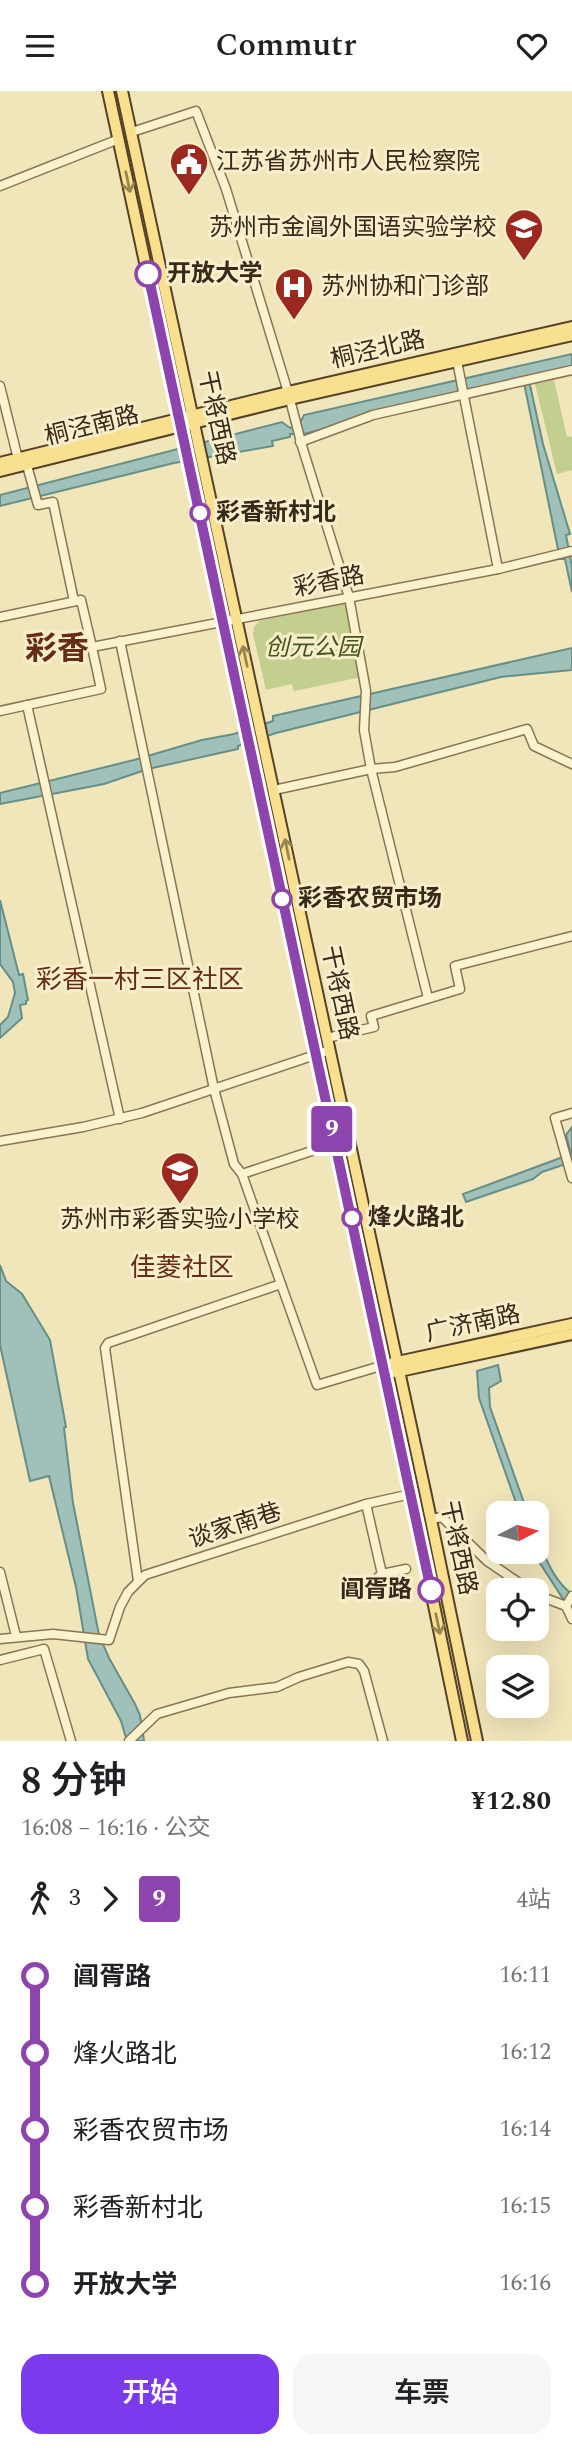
<!DOCTYPE html>
<html lang="zh">
<head>
<meta charset="utf-8">
<style>
  :root { --surface:#fff; --page:#f6f6f6; --text:#202124; --muted:#757577; --accent:#7c3aed }
  body { margin:0; font-family:Spectral,"Noto Sans SC",serif; background:var(--page); color:var(--text); height:100vh; display:flex; flex-direction:column; font-size:26px; white-space:nowrap }
  * { box-sizing:border-box; margin:0 }
  p { font-size:23px; color:var(--muted) }
  .icon { flex:none; width:38px; height:38px; fill:none; stroke:currentColor; stroke-width:2; stroke-linecap:round; stroke-linejoin:round }
  .map { position:relative; height:1650px; overflow:hidden }
  .sheet { display:flex; flex-direction:column; background:var(--surface); flex:1 }
  .sheet>* { flex:none }
  .badge { padding:0 14px; border-radius:5px; font-size:24px; line-height:46px }
  .needle { width:46px; rotate:84deg }
  .fabs { position:absolute; left:486px; top:1410px; display:grid; gap:14px }
  .fabs a { display:grid; place-items:center; width:63px; height:63px; border-radius:14px; background:var(--surface); box-shadow:0 7px 28px #0002; font-size:35px }
  .map>.badge { position:absolute; translate:-50% -50%; box-shadow:0 0 0 4px #fff }
  .legs { display:flex; align-items:center; gap:10px; height:77px; padding:0 21px; font-size:23px }
  .legs p { margin-inline-start:auto }
  .headline { display:flex; align-items:center; justify-content:space-between; height:119px; padding:0 21px }
  h1 { font-size:38px; font-weight:600; line-height:52px }
  .button { display:flex; gap:14px; margin-top:auto; padding:14px 21px }
  .button a { flex:1; height:80px; border-radius:21px; background:var(--accent); color:#fff; font-size:28px; font-weight:600; line-height:80px; text-align:center }
  .button a+a { background:var(--page); color:var(--text) }
  ul { padding:0 21px; list-style:none }
  li { display:flex; align-items:center; gap:24px; height:77px; font-size:26px }
  li i { display:grid; place-items:center; width:10px; height:100%; margin:0 9px; background:currentColor }
  li i::after { content:''; width:18px; height:18px; margin:-9px; border:5px solid; border-radius:50%; background:var(--surface) }
  li p { margin-inline-start:auto }
  li:first-child i { background:linear-gradient(#0000 50%,currentColor 0) }
  li:last-child i { background:linear-gradient(currentColor 50%,#0000 0) }
  header { display:flex; justify-content:space-between; align-items:center; height:91px; padding:0 21px; background:var(--surface); font-size:32px; font-weight:600 }
  .map>svg:first-child { display:block }
  .green { fill:#c2cf8e }
  .water { fill:#9fc1ba; stroke:#668f88; stroke-width:2 }
  .lines { fill:none; stroke-linecap:round; stroke-linejoin:round }
  .minor-casing { stroke:#897453; stroke-width:11 }
  .major-casing { stroke:#564129; stroke-width:14 }
  .minor { stroke:#fbf2ce; stroke-width:8 }
  .major { stroke:#f9e08e; stroke-width:10 }
  .oneway { stroke:#988554 }
  .line-1-casing { stroke:#fff; stroke-width:16 }
  .line-1 { stroke:#8e44ad; stroke-width:10 }
  .stop-1-dot { fill:#fff; stroke:#8e44ad; stroke-width:3.5 }
  .labels { text-anchor:middle; dominant-baseline:central; stroke-width:6; stroke-linejoin:round; paint-order:stroke }
  .poi-label { font-size:24px; fill:#362a1a; stroke:#f8eeca; text-anchor:start }
  .stop-label { font-size:24px; font-weight:bold; fill:#362a1a; stroke:#f8eeca; text-anchor:start }
  .street-label { font-size:24px; fill:#362a1a; stroke:#f8eeca }
  .park-label { font-size:24px; font-style:italic; fill:#43551f; stroke:#f8eeca }
  .neighbourhood-label { font-size:26px; fill:#662d16; stroke:#f8eeca }
  .district-label { font-size:32px; font-weight:bold; fill:#662d16; stroke:#f8eeca }
</style>
</head>
<body>
<header><svg class="icon" aria-label="menu" viewBox="0 0 24 24"><path d="M4 6h16M4 12h16M4 18h16"/></svg>Commutr<svg class="icon" aria-label="heart" viewBox="0 0 24 24"><path d="M12 20l-8-8c-3-5 5-10 8-4 3-6 11-1 8 4z"/></svg></header>
<div class="map">
<svg width="572" height="1650" viewBox="0 0 572 1650">
  <rect width="100%" height="100%" fill="#f1e5ba"/>
  <g class="green">
    <path d="M554,289L567,346L571,345L572,348V379L557,383L535,293Z"/>
    <path d="M348,511L362,586L294,600L292,593L266,599L253,543L254,536L259,530Z"/>
  </g>
  <g class="water">
    <path d="M572,263V275L528,285L543,353L570,443L566,444L572,476V501L565,468H560L523,287L304,343H290V346L272,350L273,355L174,372L0,415V404L282,331L290,337L299,334L304,324Z"/>
    <path d="M572,557V579L501,586L276,642L238,655V658L148,678L104,693L0,713V702L134,669L202,649L234,643L273,630V625Z"/>
    <path d="M0,809L19,884L23,883L28,909L26,910V913L20,914L22,927L0,947V934L8,926L15,902L13,891L0,873Z"/>
    <path d="M572,1036V1071L542,1081L533,1088L466,1111L463,1103L571,1063L566,1044Z"/>
    <path d="M0,1174L6,1190L22,1203L50,1249L66,1336L64,1337L73,1412L99,1544L109,1567L135,1613L140,1624L144,1650H127L121,1630L88,1568L76,1496L49,1385L30,1390L0,1254Z"/>
    <path d="M498,1274L501,1290L489,1297L490,1316L528,1423H520L479,1307L477,1280Z"/>
    <path d="M537,1449C547,1469 554,1490 572,1503V1515L565,1511L536,1466L534,1461H537Z"/>
  </g>
  <g class="lines">
    <g class="minor-casing">
      <g id="minor">
        <path d="M132,41L196,20L226,98L288,301L302,355L349,506L366,600L364,639L371,678L274,699"/>
        <path d="M0,95L119,48"/>
        <path d="M457,270L498,478"/>
        <path d="M0,295L19,372"/>
        <path d="M300,351L373,324L572,279"/>
        <path d="M26,371L38,414L53,411L74,510"/>
        <path d="M0,526L81,509L92,556"/>
        <path d="M120,550L214,998L234,1073L242,1083"/>
        <path d="M27,614L120,1028"/>
        <path d="M0,620L101,598L92,556L498,478L572,460"/>
        <path d="M428,907L371,678L395,676L527,638L534,655L572,673"/>
        <path d="M327,947L374,936L371,925L460,898L455,875L572,845"/>
        <path d="M572,1022L555,1027L572,1087"/>
        <path d="M0,1050L83,1036L142,1022L330,959"/>
        <path d="M281,1193L242,1083L336,1052"/>
        <path d="M366,1413L382,1483"/>
        <path d="M431,1428L442,1426L487,1470L531,1500"/>
        <path d="M0,1481L16,1545"/>
        <path d="M377,1487L382,1483L406,1478"/>
        <path d="M138,1490L105,1257L108,1252L281,1193L317,1294L384,1274"/>
        <path d="M537,1504L566,1515L572,1528"/>
        <path d="M566,1515L572,1505"/>
        <path d="M0,1548L53,1543L109,1549L120,1516L128,1501L145,1484L366,1413L411,1403"/>
        <path d="M0,1569L44,1558L71,1650"/>
        <path d="M129,1650L157,1623L229,1602L277,1596L299,1586L348,1571L359,1573L364,1580L383,1650"/>
      </g>
    </g>
    <g class="major-casing">
      <g id="major">
        <path d="M108,0L411,1403L462,1650"/>
        <path d="M122,0L425,1400L477,1650"/>
        <path d="M0,372L288,301L572,236"/>
        <path d="M0,380L290,308L572,244"/>
        <path d="M393,1272L572,1233"/>
        <path d="M395,1281L572,1243"/>
      </g>
    </g>
    <use href="#minor" class="minor"/>
    <use href="#major" class="major"/>
  </g>
  <defs><path id="oneway-shaft" d="M-6 0H5M1.5-3L5.5 0L1.5 3" fill="none" stroke-width="1.6" stroke-linecap="round" stroke-linejoin="round" transform="scale(1.75)"/></defs>
  <g class="oneway">
    <use href="#oneway-shaft" transform="translate(128 91) rotate(78)"/>
    <use href="#oneway-shaft" transform="translate(245 565) rotate(-102)"/>
    <use href="#oneway-shaft" transform="translate(287 758) rotate(-102)"/>
    <use href="#oneway-shaft" transform="translate(438 1533) rotate(78)"/>
  </g>
  <g class="lines">
    <g class="line-1-casing">
      <path id="line-1" d="M148,183L431,1499"/>
    </g>
    <use href="#line-1" class="line-1"/>
  </g>
  <defs>
    <g id="civic-pin" transform="scale(2.0125)"><path d="M0 17L-7.5 6A9.5 9.5 0 1 1 7.5 6Z" fill="#9c291f" stroke="#f8eeca"/><path d="M-.6-6.5H3V-4.5H.6V-3L4-1V1h2V6H-6V1h2V-1L-.6-3ZM-1.2 2.5V6h2.4V2.5Z" fill="#fff"/></g>
    <g id="school-pin" transform="scale(2.0125)"><path d="M0 17L-7.5 6A9.5 9.5 0 1 1 7.5 6Z" fill="#9c291f" stroke="#f8eeca"/><path d="M0-5L7-2L0 1L-7-2ZM-4 1L0 2.5L4 1V4Q0 6-4 4Z" fill="#fff"/></g>
    <g id="hospital-pin" transform="scale(2.0125)"><path d="M0 17L-7.5 6A9.5 9.5 0 1 1 7.5 6Z" fill="#9c291f" stroke="#f8eeca"/><path d="M-5-5h3v3.5h4V-5h3V5h-3V1.5h-4V5h-3Z" fill="#fff"/></g>
  </defs>
  <g fill-rule="evenodd">
    <use href="#civic-pin" x="189" y="71"/>
    <use href="#school-pin" x="524" y="137"/>
    <use href="#hospital-pin" x="294" y="196"/>
    <use href="#school-pin" x="180" y="1080"/>
  </g>
  <g class="stop-1-dot">
    <circle cx="148" cy="183" r="12"/>
    <circle cx="200" cy="422" r="9"/>
    <circle cx="282" cy="808" r="9"/>
    <circle cx="352" cy="1127" r="9"/>
    <circle cx="431" cy="1499" r="12"/>
  </g>
  <g class="labels">
    <g class="poi-label">
      <text x="216" y="71">江苏省苏州市人民检察院</text>
      <text x="497" y="137" text-anchor="end">苏州市金阊外国语实验学校</text>
      <text x="321" y="196">苏州协和门诊部</text>
      <text x="180" y="1129" text-anchor="middle">苏州市彩香实验小学校</text>
    </g>
    <g class="stop-label">
      <text x="167" y="183">开放大学</text>
      <text x="216" y="422">彩香新村北</text>
      <text x="298" y="808">彩香农贸市场</text>
      <text x="368" y="1127">烽火路北</text>
      <text x="412" y="1499" text-anchor="end">阊胥路</text>
    </g>
    <g class="street-label">
      <text transform="translate(378 259) rotate(-13)">桐泾北路</text>
      <text transform="translate(216 327) rotate(78)">干将西路</text>
      <text transform="translate(92 335) rotate(-14)">桐泾南路</text>
      <text transform="translate(329 491) rotate(-11)">彩香路</text>
      <text transform="translate(339 902) rotate(78)">干将西路</text>
      <text transform="translate(473 1233) rotate(-12)">广济南路</text>
      <text transform="translate(235 1435) rotate(-18)">谈家南巷</text>
      <text transform="translate(458 1457) rotate(78)">干将西路</text>
    </g>
    <g class="park-label">
      <text x="313" y="557">创元公园</text>
    </g>
    <g class="neighbourhood-label">
      <text x="140" y="889">彩香一村三区社区</text>
      <text x="182" y="1177">佳菱社区</text>
    </g>
    <g class="district-label">
      <text x="57" y="558">彩香</text>
    </g>
  </g>
</svg>
<div class="fabs">
<a><svg class="needle" viewBox="-14 -14 28 28"><path d="M0-13l5 13h-10z" fill="#e53935"/><path d="M0 13l5-13h-10z" fill="#757577"/></svg></a>
<a><svg class="icon" aria-label="locate" viewBox="0 0 24 24"><circle cx="12" cy="12" r="6"/><path d="M12 2v4M12 18v4M2 12h4M18 12h4"/></svg></a>
<a><svg class="icon" aria-label="layers" viewBox="0 0 24 24"><path d="M12 4l9 5-9 5-9-5zM3 14l9 5 9-5"/></svg></a>
</div>
<b class="badge" style="left:332px;top:1038px;background:#8e44ad;color:#fff">9</b>
</div>
<section class="sheet">
<div class="headline"><div><h1>8 分钟</h1><p>16:08 – 16:16 · 公交</p></div><b>¥12.80</b></div>
<div class="legs"><svg class="icon" aria-label="walk" viewBox="0 0 24 24"><circle cx="13" cy="4" r="2"/><path d="M13 8l-2 6 4 7M11 14l-3 7M7 12l3-4h3l4 4"/></svg>3<svg class="icon" aria-label="forward" viewBox="0 0 24 24"><path d="M9 5l7 7-7 7"/></svg><b class="badge" style="background:#8e44ad;color:#fff">9</b><p>4站</p></div>
<ul>
<li><i style="color:#8e44ad"></i><b>阊胥路</b><p>16:11</p></li>
<li><i style="color:#8e44ad"></i><span>烽火路北</span><p>16:12</p></li>
<li><i style="color:#8e44ad"></i><span>彩香农贸市场</span><p>16:14</p></li>
<li><i style="color:#8e44ad"></i><span>彩香新村北</span><p>16:15</p></li>
<li><i style="color:#8e44ad"></i><b>开放大学</b><p>16:16</p></li>
</ul>
<div class="button"><a>开始</a><a>车票</a></div>
</section>
</body>
</html>
